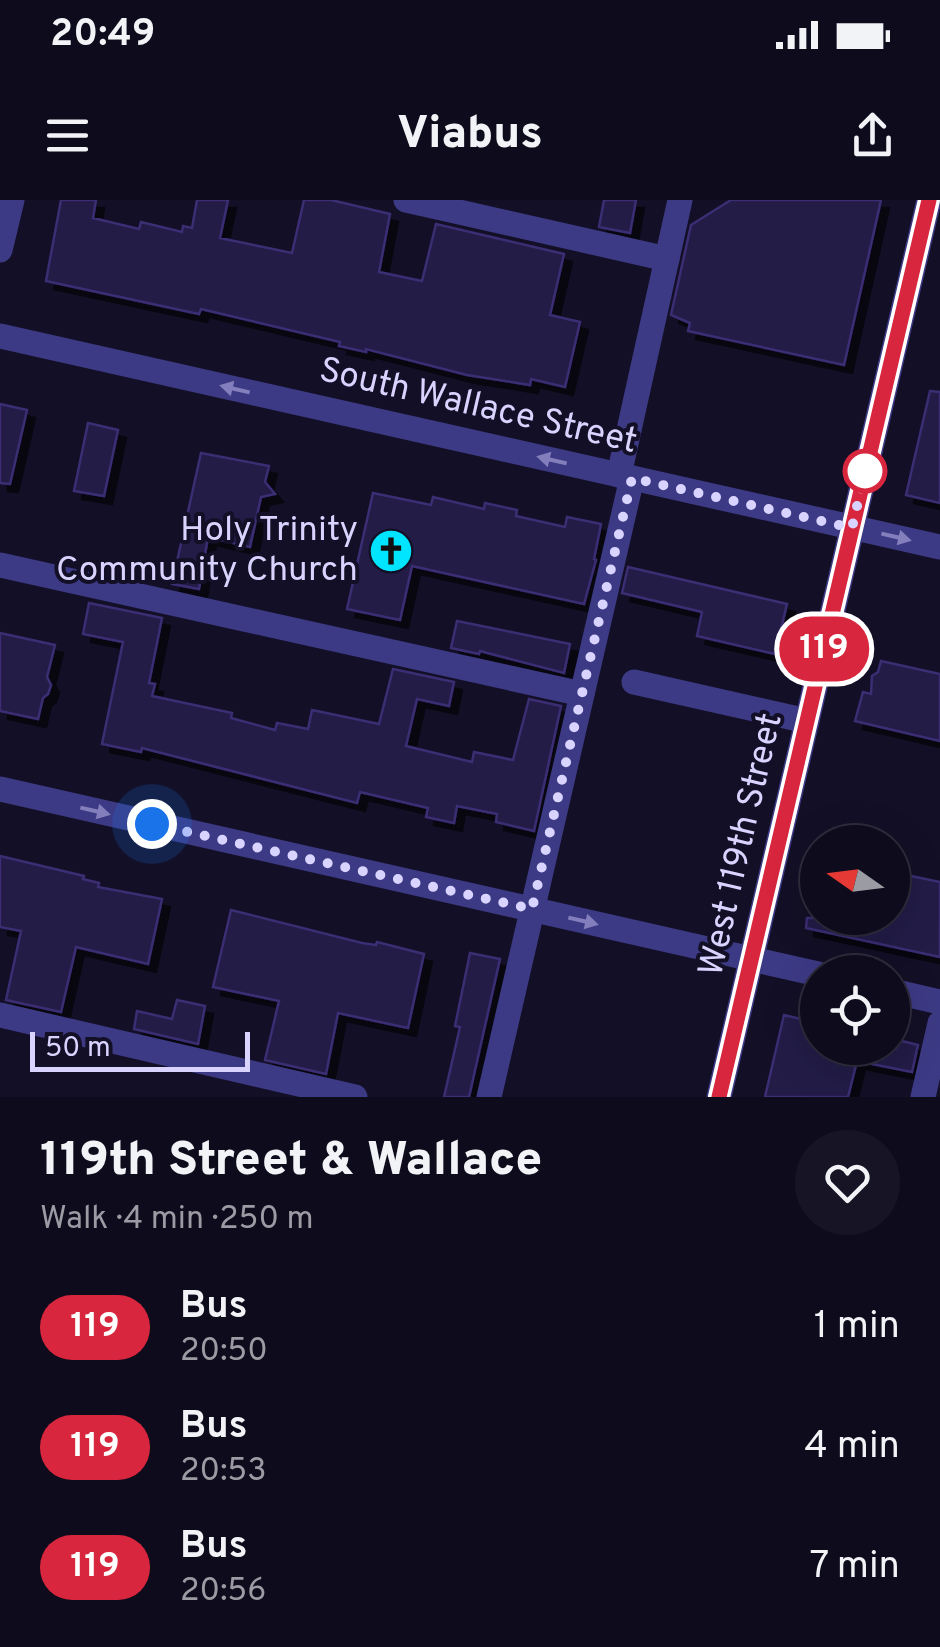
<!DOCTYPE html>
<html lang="en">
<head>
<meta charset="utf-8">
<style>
  :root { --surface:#0e0b1c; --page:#171425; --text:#f1f3f6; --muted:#9b9ba3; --line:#2e2b3b }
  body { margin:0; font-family:Overpass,sans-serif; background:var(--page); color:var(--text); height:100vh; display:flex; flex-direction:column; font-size:38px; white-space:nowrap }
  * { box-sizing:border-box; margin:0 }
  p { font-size:32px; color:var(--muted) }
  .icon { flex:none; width:55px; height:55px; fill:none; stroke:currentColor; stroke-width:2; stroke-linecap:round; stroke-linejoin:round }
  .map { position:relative; height:897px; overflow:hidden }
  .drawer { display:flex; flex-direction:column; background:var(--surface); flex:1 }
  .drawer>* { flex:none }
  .badge { padding:0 20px; border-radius:32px; font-size:35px; line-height:65px }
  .needle { width:65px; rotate:284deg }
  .tools { position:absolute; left:800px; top:625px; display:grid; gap:20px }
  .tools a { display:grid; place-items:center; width:110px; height:110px; border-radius:50%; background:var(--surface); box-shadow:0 10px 40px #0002,0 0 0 2px var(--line); font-size:50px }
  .scale { position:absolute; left:30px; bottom:25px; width:220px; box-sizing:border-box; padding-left:10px; border:5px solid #d9d4ff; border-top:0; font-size:28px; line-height:35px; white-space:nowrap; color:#d9d4ff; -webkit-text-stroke:8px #130f26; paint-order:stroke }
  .you { position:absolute; width:50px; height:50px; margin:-25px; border:8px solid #fff; border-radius:50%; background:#1a73e8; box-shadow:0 0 0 15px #1a73e833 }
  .map>.badge { position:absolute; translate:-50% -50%; box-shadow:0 0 0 5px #fff }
  .round { display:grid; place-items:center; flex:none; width:105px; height:105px; border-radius:52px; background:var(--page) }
  .headline { display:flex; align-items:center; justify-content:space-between; height:170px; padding:0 40px }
  h1 { font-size:48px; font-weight:800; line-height:75px }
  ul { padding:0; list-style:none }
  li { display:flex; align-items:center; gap:30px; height:120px; padding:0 40px }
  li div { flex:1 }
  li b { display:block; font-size:38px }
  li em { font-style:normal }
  li .badge { min-width:110px; font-weight:700; text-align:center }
  .status { display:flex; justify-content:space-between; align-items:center; height:70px; padding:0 50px; background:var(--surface); direction:ltr }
  .status svg { height:28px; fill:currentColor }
  header { display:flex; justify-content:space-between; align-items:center; height:130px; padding:0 40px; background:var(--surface); font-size:45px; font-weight:800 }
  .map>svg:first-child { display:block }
  .building { fill:#241b47; stroke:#3b2d73; stroke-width:2.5; filter:url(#shadow) }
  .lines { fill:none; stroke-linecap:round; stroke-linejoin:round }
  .minor { stroke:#3d3a85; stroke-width:25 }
  .oneway { fill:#837fbc }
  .line-casing { stroke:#fff; stroke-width:22 }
  .line { stroke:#d7263d; stroke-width:15 }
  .walk { stroke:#d9d4ff; stroke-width:10; stroke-dasharray:0 18 }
  .stop-dot { fill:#fff; stroke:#d7263d; stroke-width:5 }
  .labels { text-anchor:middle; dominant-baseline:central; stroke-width:8; stroke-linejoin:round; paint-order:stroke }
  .street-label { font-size:35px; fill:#d9d4ff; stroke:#130f26 }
  .poi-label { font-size:35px; fill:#d9d4ff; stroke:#130f26; text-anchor:end }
</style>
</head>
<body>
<div class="status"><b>20:49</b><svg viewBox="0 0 49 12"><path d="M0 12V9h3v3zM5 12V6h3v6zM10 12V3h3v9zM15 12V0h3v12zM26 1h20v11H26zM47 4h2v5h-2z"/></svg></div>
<header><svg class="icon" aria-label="menu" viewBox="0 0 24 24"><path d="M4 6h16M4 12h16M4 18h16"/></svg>Viabus<svg class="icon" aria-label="share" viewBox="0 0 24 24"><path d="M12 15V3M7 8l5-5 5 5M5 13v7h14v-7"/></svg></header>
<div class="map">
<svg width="940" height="897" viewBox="0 0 940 897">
  <defs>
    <filter id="shadow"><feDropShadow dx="8" dy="8" stdDeviation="0" flood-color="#0009"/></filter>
  </defs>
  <rect width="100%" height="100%" fill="#130f26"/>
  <g class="building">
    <path d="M61,0H96L93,18L139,29L141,22L182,32L183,26L192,28L197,0H228L220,38L292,53L304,0H331L390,14L379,72L422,81L436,24L564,54L550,115L580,122L565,187L531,179L530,185L467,175L366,149V152L339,146L340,142L201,109L199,114L46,81Z"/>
    <path d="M604,0H636L630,33L599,27Z"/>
    <path d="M731,0H881L844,165L688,131L690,123L671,115L691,25Z"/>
    <path d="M930,191L940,192V303L906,295Z"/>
    <path d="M0,204L27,210L10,284L0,283Z"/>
    <path d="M88,223L118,230L104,296L74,291Z"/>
    <path d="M201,253L269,266L265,282L275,294L261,297L250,347L208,337L199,389L172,384Z"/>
    <path d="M373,293L431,305L433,297L484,309L485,303L517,310L516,316L565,327L567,317L601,324L594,359L596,360L584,404L412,366L400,420L347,409Z"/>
    <path d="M628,367L787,404L775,454L697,436L702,412L622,393Z"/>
    <path d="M89,403L162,418L149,483L155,484L152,496L232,513L231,518L275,530L277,523L308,529L312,510L379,524L393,469L454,482L449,506L417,499L406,546L472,562L474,552L513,560L529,499L561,506L534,631L496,622L497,614L457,606L454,623L426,617L428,608L360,592L357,603L142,548L141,552L102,544L123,442L83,434Z"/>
    <path d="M457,421L570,444L564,473L480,451L479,454L451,448Z"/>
    <path d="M0,433L55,445L47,477L51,485L48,494L43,498L38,519L0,511Z"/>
    <path d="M881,461L940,474V541L855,521L863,492L871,494L872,476L878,472Z"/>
    <path d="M0,656L84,676L83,679L99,683L98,687L162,699L148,764L76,747L61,812L6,800L21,731L0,727Z"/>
    <path d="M892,672L940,682V757L806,728L807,718H892Z"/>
    <path d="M231,710L362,743L376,745L377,742L424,754L408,828L338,813L326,874L265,860L279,801L213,787Z"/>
    <path d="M470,753L500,759L469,897H444L460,827L455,826Z"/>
    <path d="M177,800L205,806L198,844L134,829L137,811L172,819Z"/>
    <path d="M784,815L818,823V848H896L898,840L918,845L912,872L857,861L848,897H765Z"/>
  </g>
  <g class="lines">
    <g class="minor">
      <path d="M406,0L667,59"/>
      <path d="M0,50L12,0"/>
      <path d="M0,136L940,347"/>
      <path d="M619,275L680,0"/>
      <path d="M0,365L582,494"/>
      <path d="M634,482L807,521"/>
      <path d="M0,589L818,774"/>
      <path d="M892,791L940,802"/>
      <path d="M0,815L355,897"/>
      <path d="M489,897L632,278"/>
      <path d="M719,897L929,0"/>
      <path d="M923,897L940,823"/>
    </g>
  </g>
  <defs><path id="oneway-solid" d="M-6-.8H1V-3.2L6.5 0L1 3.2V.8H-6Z" transform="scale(2.5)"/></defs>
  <g class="oneway">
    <use href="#oneway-solid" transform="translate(235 189) rotate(-167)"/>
    <use href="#oneway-solid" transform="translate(552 260) rotate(-167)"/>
    <use href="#oneway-solid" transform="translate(896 337) rotate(13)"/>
    <use href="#oneway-solid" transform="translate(95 611) rotate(13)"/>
    <use href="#oneway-solid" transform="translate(583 721) rotate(13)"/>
  </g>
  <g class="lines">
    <g class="line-casing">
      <path id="line" d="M719,897L929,0"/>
    </g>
    <use href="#line" class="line"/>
    <path class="walk" d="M152,624L532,709L632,278L852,328L866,267L865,271"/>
  </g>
  <defs>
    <g id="church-disc" transform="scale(2.25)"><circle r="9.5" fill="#00e5ff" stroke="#130f26"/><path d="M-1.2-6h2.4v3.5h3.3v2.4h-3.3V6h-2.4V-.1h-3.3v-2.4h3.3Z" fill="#111"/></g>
  </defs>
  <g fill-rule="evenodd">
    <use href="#church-disc" x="391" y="351"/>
  </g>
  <circle class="stop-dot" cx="865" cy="271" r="20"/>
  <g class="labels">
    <g class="street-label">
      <text transform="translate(478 207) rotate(13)">South Wallace Street</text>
      <text transform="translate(742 645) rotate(-77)">West 119th Street</text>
    </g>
    <g class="poi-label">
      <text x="358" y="331">Holy Trinity<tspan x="358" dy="40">Community Church</tspan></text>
    </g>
  </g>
</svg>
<div class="tools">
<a><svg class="needle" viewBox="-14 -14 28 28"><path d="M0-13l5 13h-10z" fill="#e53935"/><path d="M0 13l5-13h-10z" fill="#9b9ba3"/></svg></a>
<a><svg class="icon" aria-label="locate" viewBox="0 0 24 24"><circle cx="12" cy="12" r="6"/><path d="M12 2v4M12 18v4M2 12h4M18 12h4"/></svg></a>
</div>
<div class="scale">50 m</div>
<div class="you" style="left:152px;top:624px"></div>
<b class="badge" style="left:824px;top:449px;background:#d7263d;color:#fff">119</b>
</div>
<section class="drawer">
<div class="headline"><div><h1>119th Street &amp; Wallace</h1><p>Walk · 4 min · 250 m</p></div><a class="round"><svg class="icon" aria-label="heart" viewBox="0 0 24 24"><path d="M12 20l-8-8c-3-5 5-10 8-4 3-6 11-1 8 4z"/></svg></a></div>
<ul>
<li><span class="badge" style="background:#d7263d;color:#fff">119</span><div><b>Bus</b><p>20:50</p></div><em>1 min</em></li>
<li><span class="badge" style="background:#d7263d;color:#fff">119</span><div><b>Bus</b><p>20:53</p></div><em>4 min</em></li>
<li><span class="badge" style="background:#d7263d;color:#fff">119</span><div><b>Bus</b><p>20:56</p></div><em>7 min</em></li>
</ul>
</section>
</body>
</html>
